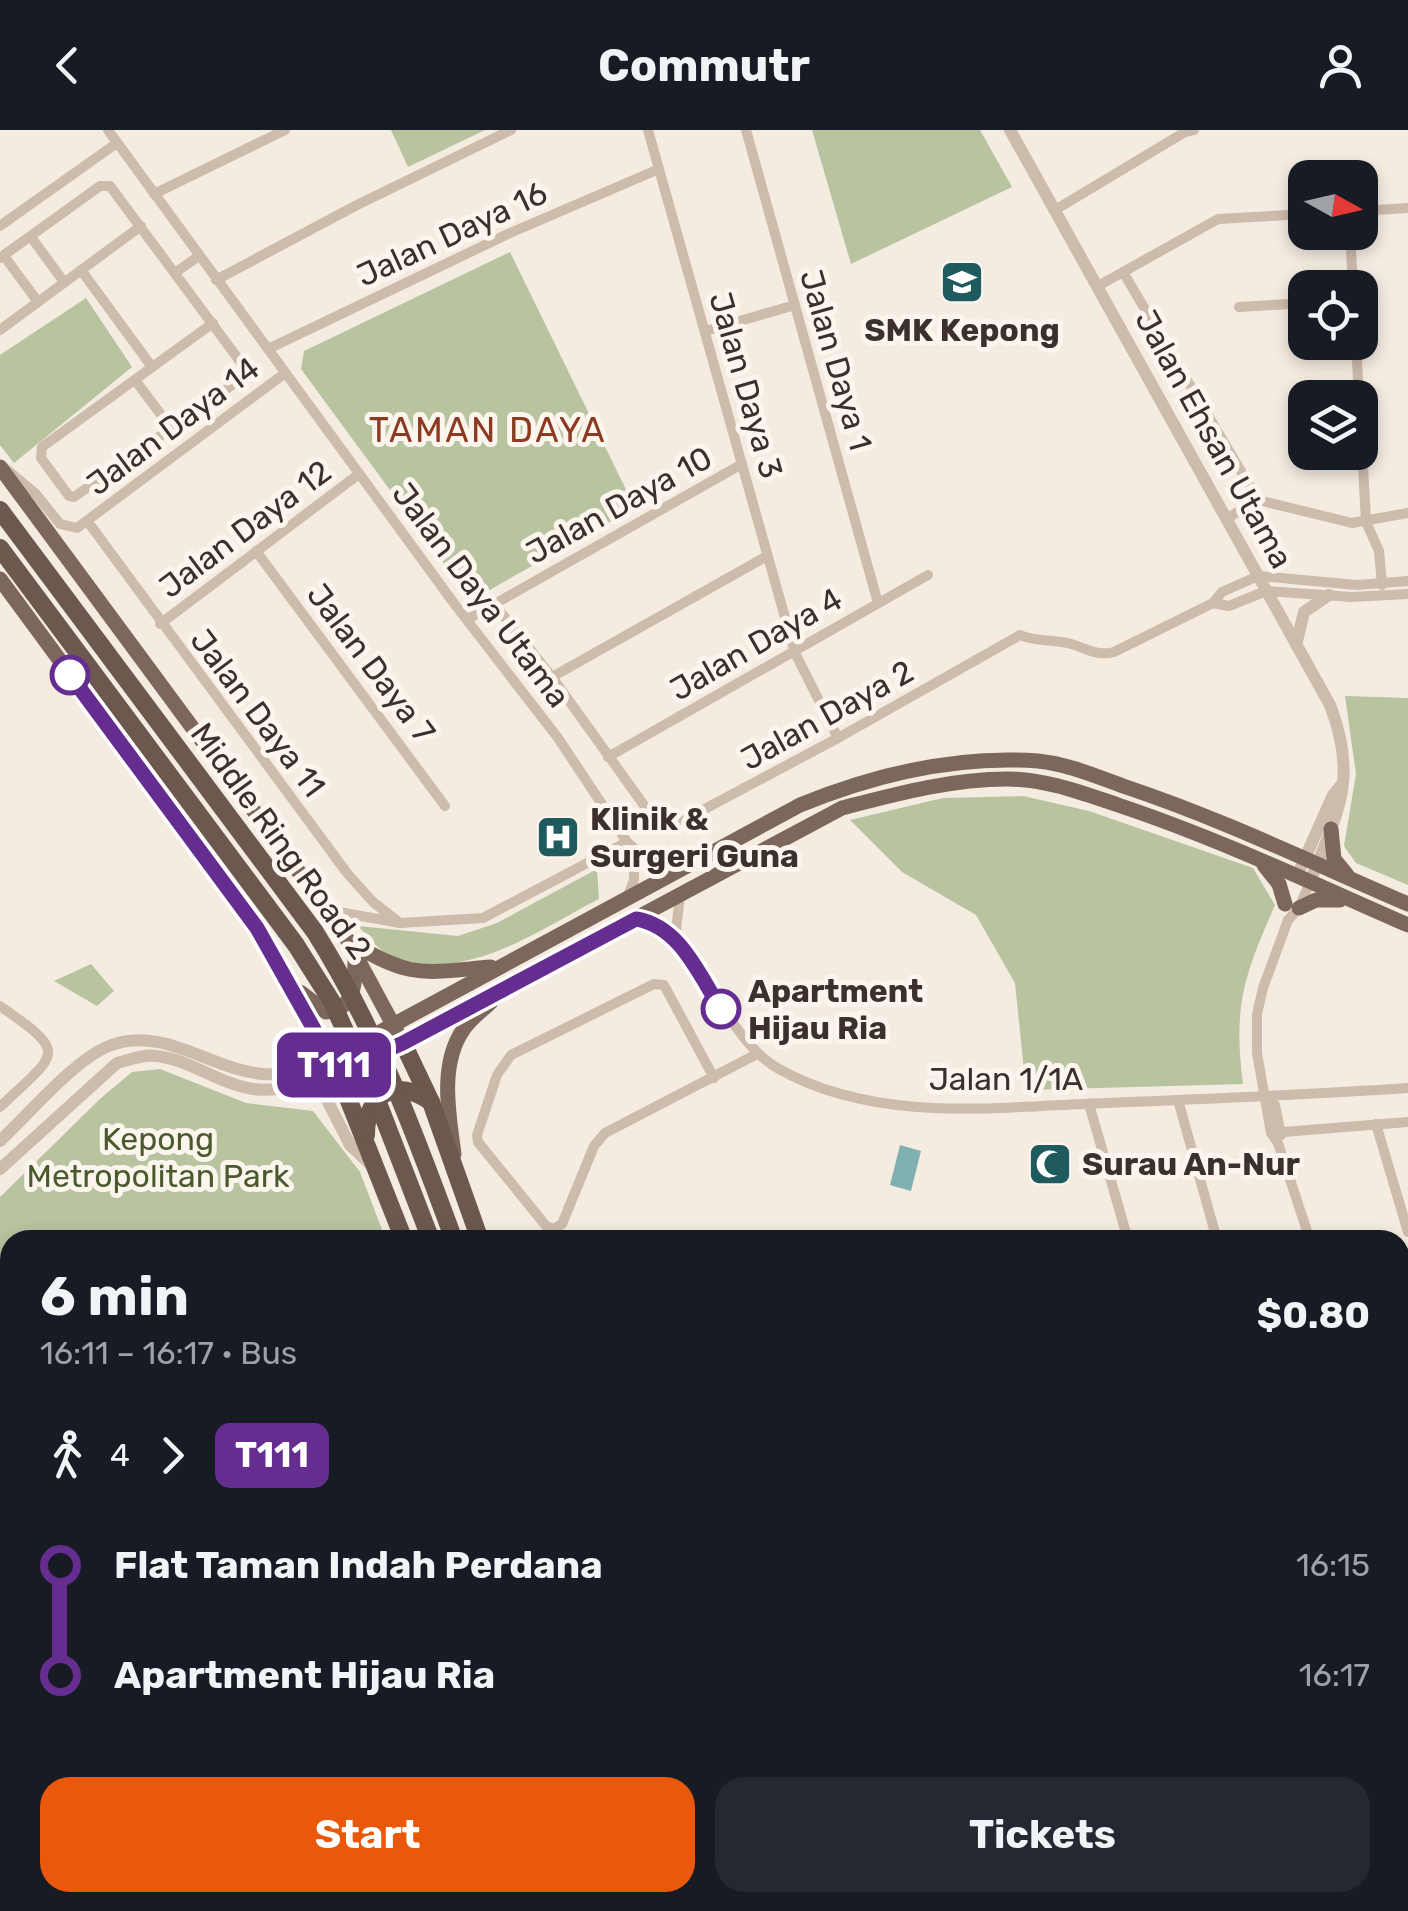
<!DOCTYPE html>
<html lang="en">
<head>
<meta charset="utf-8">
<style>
  :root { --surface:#171b24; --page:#242831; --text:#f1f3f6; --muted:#9ea1a6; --accent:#ea580c }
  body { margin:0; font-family:Rubik,sans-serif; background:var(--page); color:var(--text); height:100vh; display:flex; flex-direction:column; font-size:38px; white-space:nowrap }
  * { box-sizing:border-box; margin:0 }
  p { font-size:32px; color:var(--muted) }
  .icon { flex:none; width:55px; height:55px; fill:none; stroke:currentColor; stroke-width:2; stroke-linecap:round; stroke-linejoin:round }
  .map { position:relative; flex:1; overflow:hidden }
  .panel { position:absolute; left:0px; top:1100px; width:1410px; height:682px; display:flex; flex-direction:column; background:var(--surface); border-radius:30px 30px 0 0; box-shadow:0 5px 15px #0003 }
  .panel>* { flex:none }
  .badge { padding:0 20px; border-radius:15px; font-size:35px; line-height:65px }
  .needle { width:65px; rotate:98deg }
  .tools { position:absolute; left:1288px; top:30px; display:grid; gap:20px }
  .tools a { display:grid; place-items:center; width:90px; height:90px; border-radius:20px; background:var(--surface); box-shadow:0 5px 15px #0003; font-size:50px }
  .map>.badge { position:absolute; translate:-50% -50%; box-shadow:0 0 0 5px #fff }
  .legs { display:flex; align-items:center; gap:15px; height:110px; padding:0 40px; font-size:32px }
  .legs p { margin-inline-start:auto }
  .head { display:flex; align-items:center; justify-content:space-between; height:170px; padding:0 40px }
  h1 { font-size:55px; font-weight:700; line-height:75px }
  .cta { display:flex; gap:20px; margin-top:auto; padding:20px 40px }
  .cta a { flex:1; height:115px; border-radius:30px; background:var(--accent); color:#fff; font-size:40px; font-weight:700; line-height:115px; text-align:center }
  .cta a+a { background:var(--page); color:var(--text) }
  ul { padding:0 40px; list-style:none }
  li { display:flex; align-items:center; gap:35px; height:110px; font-size:38px }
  li i { display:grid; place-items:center; width:15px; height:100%; margin:0 12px; background:currentColor }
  li i::after { content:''; width:25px; height:25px; margin:-12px; border:8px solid; border-radius:50%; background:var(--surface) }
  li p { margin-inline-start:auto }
  li:first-child i { background:linear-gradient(#0000 50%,currentColor 0) }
  li:last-child i { background:linear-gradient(currentColor 50%,#0000 0) }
  header { display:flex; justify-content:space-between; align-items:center; height:130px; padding:0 40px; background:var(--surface); font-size:45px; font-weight:700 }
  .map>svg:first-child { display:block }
  .green { fill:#b8c4a0 }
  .water { fill:#7fb0b2 }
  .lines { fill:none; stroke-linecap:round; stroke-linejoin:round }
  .minor { stroke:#cdbbac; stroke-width:10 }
  .tertiary { stroke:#cdbbac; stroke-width:12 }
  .primary { stroke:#7d675c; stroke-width:15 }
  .trunk { stroke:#6c584f; stroke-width:18 }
  .trunk-bridge { stroke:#6c584f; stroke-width:18 }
  .line-1-casing { stroke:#fff; stroke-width:22 }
  .line-1 { stroke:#662d91; stroke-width:15 }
  .stop-1-dot { fill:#fff; stroke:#662d91; stroke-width:5 }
  .labels { text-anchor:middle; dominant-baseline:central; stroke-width:10; stroke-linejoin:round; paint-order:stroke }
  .street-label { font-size:32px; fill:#3b302b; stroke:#fbf5ee }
  .poi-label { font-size:32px; font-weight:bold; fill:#3b302b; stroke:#fbf5ee; text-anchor:start }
  .stop-label { font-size:32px; font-weight:bold; fill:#3b302b; stroke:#fbf5ee; text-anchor:start }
  .park-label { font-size:32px; fill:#4a5a2e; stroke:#fbf5ee }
  .neighbourhood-label { font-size:35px; letter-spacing:2.5px; fill:#8c3b22; stroke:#fbf5ee }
</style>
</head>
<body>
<header><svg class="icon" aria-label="back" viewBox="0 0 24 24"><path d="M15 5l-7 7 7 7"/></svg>Commutr<svg class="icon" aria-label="person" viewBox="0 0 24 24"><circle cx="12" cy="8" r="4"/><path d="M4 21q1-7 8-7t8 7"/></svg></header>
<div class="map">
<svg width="1408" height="1781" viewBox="0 0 1408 1781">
  <rect width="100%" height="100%" fill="#f4ebe1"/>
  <g class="green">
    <path d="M391,0H485L408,37Z"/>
    <path d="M812,0H980L1012,57L851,134Z"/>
    <path d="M510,122L635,378L486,462L462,458L301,239L304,221Z"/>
    <path d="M86,168L132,237L14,333L0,315V225Z"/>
    <path d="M1345,566L1408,568V755L1356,733L1344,716L1356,644Z"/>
    <path d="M1023,666L1089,681L1253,738L1275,775C1244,846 1233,875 1243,954L1026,960L1015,853L976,785L902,742L850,690L943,668Z"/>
    <path d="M597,739L599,769C536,801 459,859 386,823C376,817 366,804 358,796L458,806L497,793Z"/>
    <path d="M91,834L114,861L97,876L54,851Z"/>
    <path d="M160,939L246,973L313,981L360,1042L386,1110H10V1276L0,1266V1067L101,968L132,942Z"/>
    <path d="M1400,1335L1408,1337V1781H1077L1067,1773L1400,1772Z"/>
    <path d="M0,1528L10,1533V1772H944L954,1781H0Z"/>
  </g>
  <path class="water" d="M900,1015L921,1021L911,1061L890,1055Z"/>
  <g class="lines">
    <g class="minor">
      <path d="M108,0L453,472L558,608L627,712L647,729L682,736"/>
      <path d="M648,0L795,523L838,608"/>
      <path d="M746,0L878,473"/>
      <path d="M154,64L285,0"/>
      <path d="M1055,80L1185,2L1194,0"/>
      <path d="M1360,81L1408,78"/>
      <path d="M0,96L117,13"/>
      <path d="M1350,102L1353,158"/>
      <path d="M31,107L64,152"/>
      <path d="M4,126L38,172"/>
      <path d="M0,128L100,56H110L242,234V248L74,367L69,366L41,328L42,317L213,193"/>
      <path d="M81,140L152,237"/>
      <path d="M176,142L199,126"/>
      <path d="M1123,142L1258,370"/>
      <path d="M216,150L357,75L511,0"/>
      <path d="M1098,156L1218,89L1305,84"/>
      <path d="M1239,177L1305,173"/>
      <path d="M0,200L141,96"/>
      <path d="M705,201L795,175"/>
      <path d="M1356,212L1359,268"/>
      <path d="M268,219L510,103L659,39"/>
      <path d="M135,250L171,298"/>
      <path d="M1360,279L1366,392L1379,421L1382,455"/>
      <path d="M1299,293L1305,292"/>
      <path d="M5,338L35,363L60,394L77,398L284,244"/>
      <path d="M1226,389L1258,370L1352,393L1408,383"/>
      <path d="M88,392L347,743L373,772L400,793"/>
      <path d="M256,421L445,676"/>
      <path d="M1213,473L1229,476L1266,461L1351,467L1408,464"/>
      <path d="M494,474L552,547L656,692L671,697L838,608L1020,505C1036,512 1050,509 1067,513C1085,517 1095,527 1114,522L1213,473L1222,462L1258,446L1357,455L1408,451"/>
      <path d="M468,489L742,334"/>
      <path d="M160,494L359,344"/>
      <path d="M552,547L767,426"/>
      <path d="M608,627L928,445"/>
      <path d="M627,768L634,750V721"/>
      <path d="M328,780L400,793L483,788L627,712"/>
      <path d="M637,789C695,798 722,908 779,939C877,994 998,977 1105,973C1206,969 1307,965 1408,958"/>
      <path d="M675,808L680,766"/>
      <path d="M0,876C71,925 57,922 0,977"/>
      <path d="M714,948L664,855L654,854L511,925L497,945L477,1005L478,1012L546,1096L554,1099L562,1094L594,1016L605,1003L757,924"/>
      <path d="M1266,968L1275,975L1281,1005"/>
      <path d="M1178,970L1217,1110"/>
      <path d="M1089,974L1128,1110"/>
      <path d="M1376,994L1408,1102"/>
      <path d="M1271,1003L1408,992"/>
      <path d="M1310,1110L1278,1013L1271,1003L1257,923V884L1263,858L1288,790L1299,778L1310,752"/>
      <path d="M1400,1316L1408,1318"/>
    </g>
    <g class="tertiary">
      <path d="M1010,0L1330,575C1359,650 1337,683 1310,752"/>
      <path d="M1296,515L1304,482L1329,465"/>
      <path d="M1297,746L1333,665L1342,654"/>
      <path d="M303,956L325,966L350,1015L375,1039"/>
      <path d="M0,1011C28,985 75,929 109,916C163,894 212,941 264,944C288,946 309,937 330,929"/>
      <path d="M0,1039L117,933C129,930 143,924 156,926C189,929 219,954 253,959C283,963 310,952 338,943"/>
    </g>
    <g class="primary">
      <path d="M0,337L327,780L348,811L397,902"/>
      <path d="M0,449L257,798L338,943L403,913L842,678C896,664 951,649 1007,649C1046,649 1082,663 1118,675C1217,708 1312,753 1408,795"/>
      <path d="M1331,699L1334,729L1347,745"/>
      <path d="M1264,735L1279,754L1285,774"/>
      <path d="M1299,778L1316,770H1340"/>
      <path d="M348,811C412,849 420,843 491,837"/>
      <path d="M300,862L326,882C355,879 355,854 355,830"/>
      <path d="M330,929L800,675C876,644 956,625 1038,631C1068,634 1098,647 1126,657C1222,689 1315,734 1408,774"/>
      <path d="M454,1024C449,985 439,935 463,900C470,889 482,881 491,872"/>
    </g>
    <g class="trunk">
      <path d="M403,913L431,972L480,1110"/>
      <path d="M338,943L404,1110"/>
      <path d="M366,1005C366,963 396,947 431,972"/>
      <path d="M984,1772L994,1781"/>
      <path d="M1021,1772L1031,1781"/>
    </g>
    <g class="trunk-bridge">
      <path d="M0,380L315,802C377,901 414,1001 454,1110"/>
      <path d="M0,418L296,815L332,872L380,978L431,1110"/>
    </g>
  </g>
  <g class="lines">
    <g class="line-1-casing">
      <path id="line-1" d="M70,545L257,798L338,942L403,913L636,789C680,796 699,845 721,879"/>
    </g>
    <use href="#line-1" class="line-1"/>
  </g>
  <defs>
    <g id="school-square" transform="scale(2.25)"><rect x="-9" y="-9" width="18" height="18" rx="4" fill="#1f5a5e" stroke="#fbf5ee"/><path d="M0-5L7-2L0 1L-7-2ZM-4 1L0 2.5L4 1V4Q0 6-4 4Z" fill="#fff"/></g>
    <g id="hospital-square" transform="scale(2.25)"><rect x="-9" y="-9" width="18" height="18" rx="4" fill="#1f5a5e" stroke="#fbf5ee"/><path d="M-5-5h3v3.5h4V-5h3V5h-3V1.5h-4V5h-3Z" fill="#fff"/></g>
    <g id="mosque-square" transform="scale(2.25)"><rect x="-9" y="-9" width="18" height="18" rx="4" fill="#1f5a5e" stroke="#fbf5ee"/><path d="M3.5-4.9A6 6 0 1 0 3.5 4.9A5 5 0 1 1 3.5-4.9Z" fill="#fff"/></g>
  </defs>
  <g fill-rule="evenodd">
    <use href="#school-square" x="962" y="152"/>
    <use href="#hospital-square" x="558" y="707"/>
    <use href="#mosque-square" x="1050" y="1034"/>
  </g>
  <g class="stop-1-dot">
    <circle cx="70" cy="545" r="18"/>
    <circle cx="721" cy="879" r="18"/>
  </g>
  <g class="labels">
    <g class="street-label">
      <text transform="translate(452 104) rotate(-25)">Jalan Daya 16</text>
      <text transform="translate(836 230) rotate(74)">Jalan Daya 1</text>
      <text transform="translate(746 255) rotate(74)">Jalan Daya 3</text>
      <text transform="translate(173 296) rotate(-37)">Jalan Daya 14</text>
      <text transform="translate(1214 309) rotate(61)">Jalan Ehsan Utama</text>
      <text transform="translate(619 375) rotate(-29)">Jalan Daya 10</text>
      <text transform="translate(245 399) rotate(-37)">Jalan Daya 12</text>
      <text transform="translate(481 465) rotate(53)">Jalan Daya Utama</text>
      <text transform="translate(756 514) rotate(-30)">Jalan Daya 4</text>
      <text transform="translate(371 533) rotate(53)">Jalan Daya 7</text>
      <text transform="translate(258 583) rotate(53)">Jalan Daya 11</text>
      <text transform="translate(827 585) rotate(-29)">Jalan Daya 2</text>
      <text transform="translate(281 711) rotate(54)">Middle Ring Road 2</text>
      <text x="1006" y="949">Jalan 1/1A</text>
    </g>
    <g class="poi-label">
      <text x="962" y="200" text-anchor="middle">SMK Kepong</text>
      <text x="590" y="689">Klinik &amp;<tspan x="590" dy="37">Surgeri Guna</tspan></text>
      <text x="1082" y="1034">Surau An-Nur</text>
    </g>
    <g class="stop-label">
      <text x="748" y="861">Apartment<tspan x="748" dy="37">Hijau Ria</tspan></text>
    </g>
    <g class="park-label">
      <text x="158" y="1009">Kepong<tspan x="158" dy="37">Metropolitan Park</tspan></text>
    </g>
    <g class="neighbourhood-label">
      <text x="488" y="300">TAMAN DAYA</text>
    </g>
  </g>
</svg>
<div class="tools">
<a><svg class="needle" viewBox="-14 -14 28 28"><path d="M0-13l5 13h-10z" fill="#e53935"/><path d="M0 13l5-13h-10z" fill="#9ea1a6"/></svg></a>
<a><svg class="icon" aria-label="locate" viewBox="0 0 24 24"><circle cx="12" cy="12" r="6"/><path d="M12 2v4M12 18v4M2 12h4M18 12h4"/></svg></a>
<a><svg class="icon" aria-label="layers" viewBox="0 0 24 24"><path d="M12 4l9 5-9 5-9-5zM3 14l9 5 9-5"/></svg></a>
</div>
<b class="badge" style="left:334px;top:935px;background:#662d91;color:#fff">T111</b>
<section class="panel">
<div class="head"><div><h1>6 min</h1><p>16:11 – 16:17 · Bus</p></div><b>$0.80</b></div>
<div class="legs"><svg class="icon" aria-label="walk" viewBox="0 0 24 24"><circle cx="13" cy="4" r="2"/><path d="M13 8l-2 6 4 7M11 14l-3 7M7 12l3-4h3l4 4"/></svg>4<svg class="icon" aria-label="forward" viewBox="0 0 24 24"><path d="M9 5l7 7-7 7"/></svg><b class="badge" style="background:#662d91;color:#fff">T111</b></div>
<ul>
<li><i style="color:#662d91"></i><b>Flat Taman Indah Perdana</b><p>16:15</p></li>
<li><i style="color:#662d91"></i><b>Apartment Hijau Ria</b><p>16:17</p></li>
</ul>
<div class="cta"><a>Start</a><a>Tickets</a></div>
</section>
</div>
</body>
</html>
